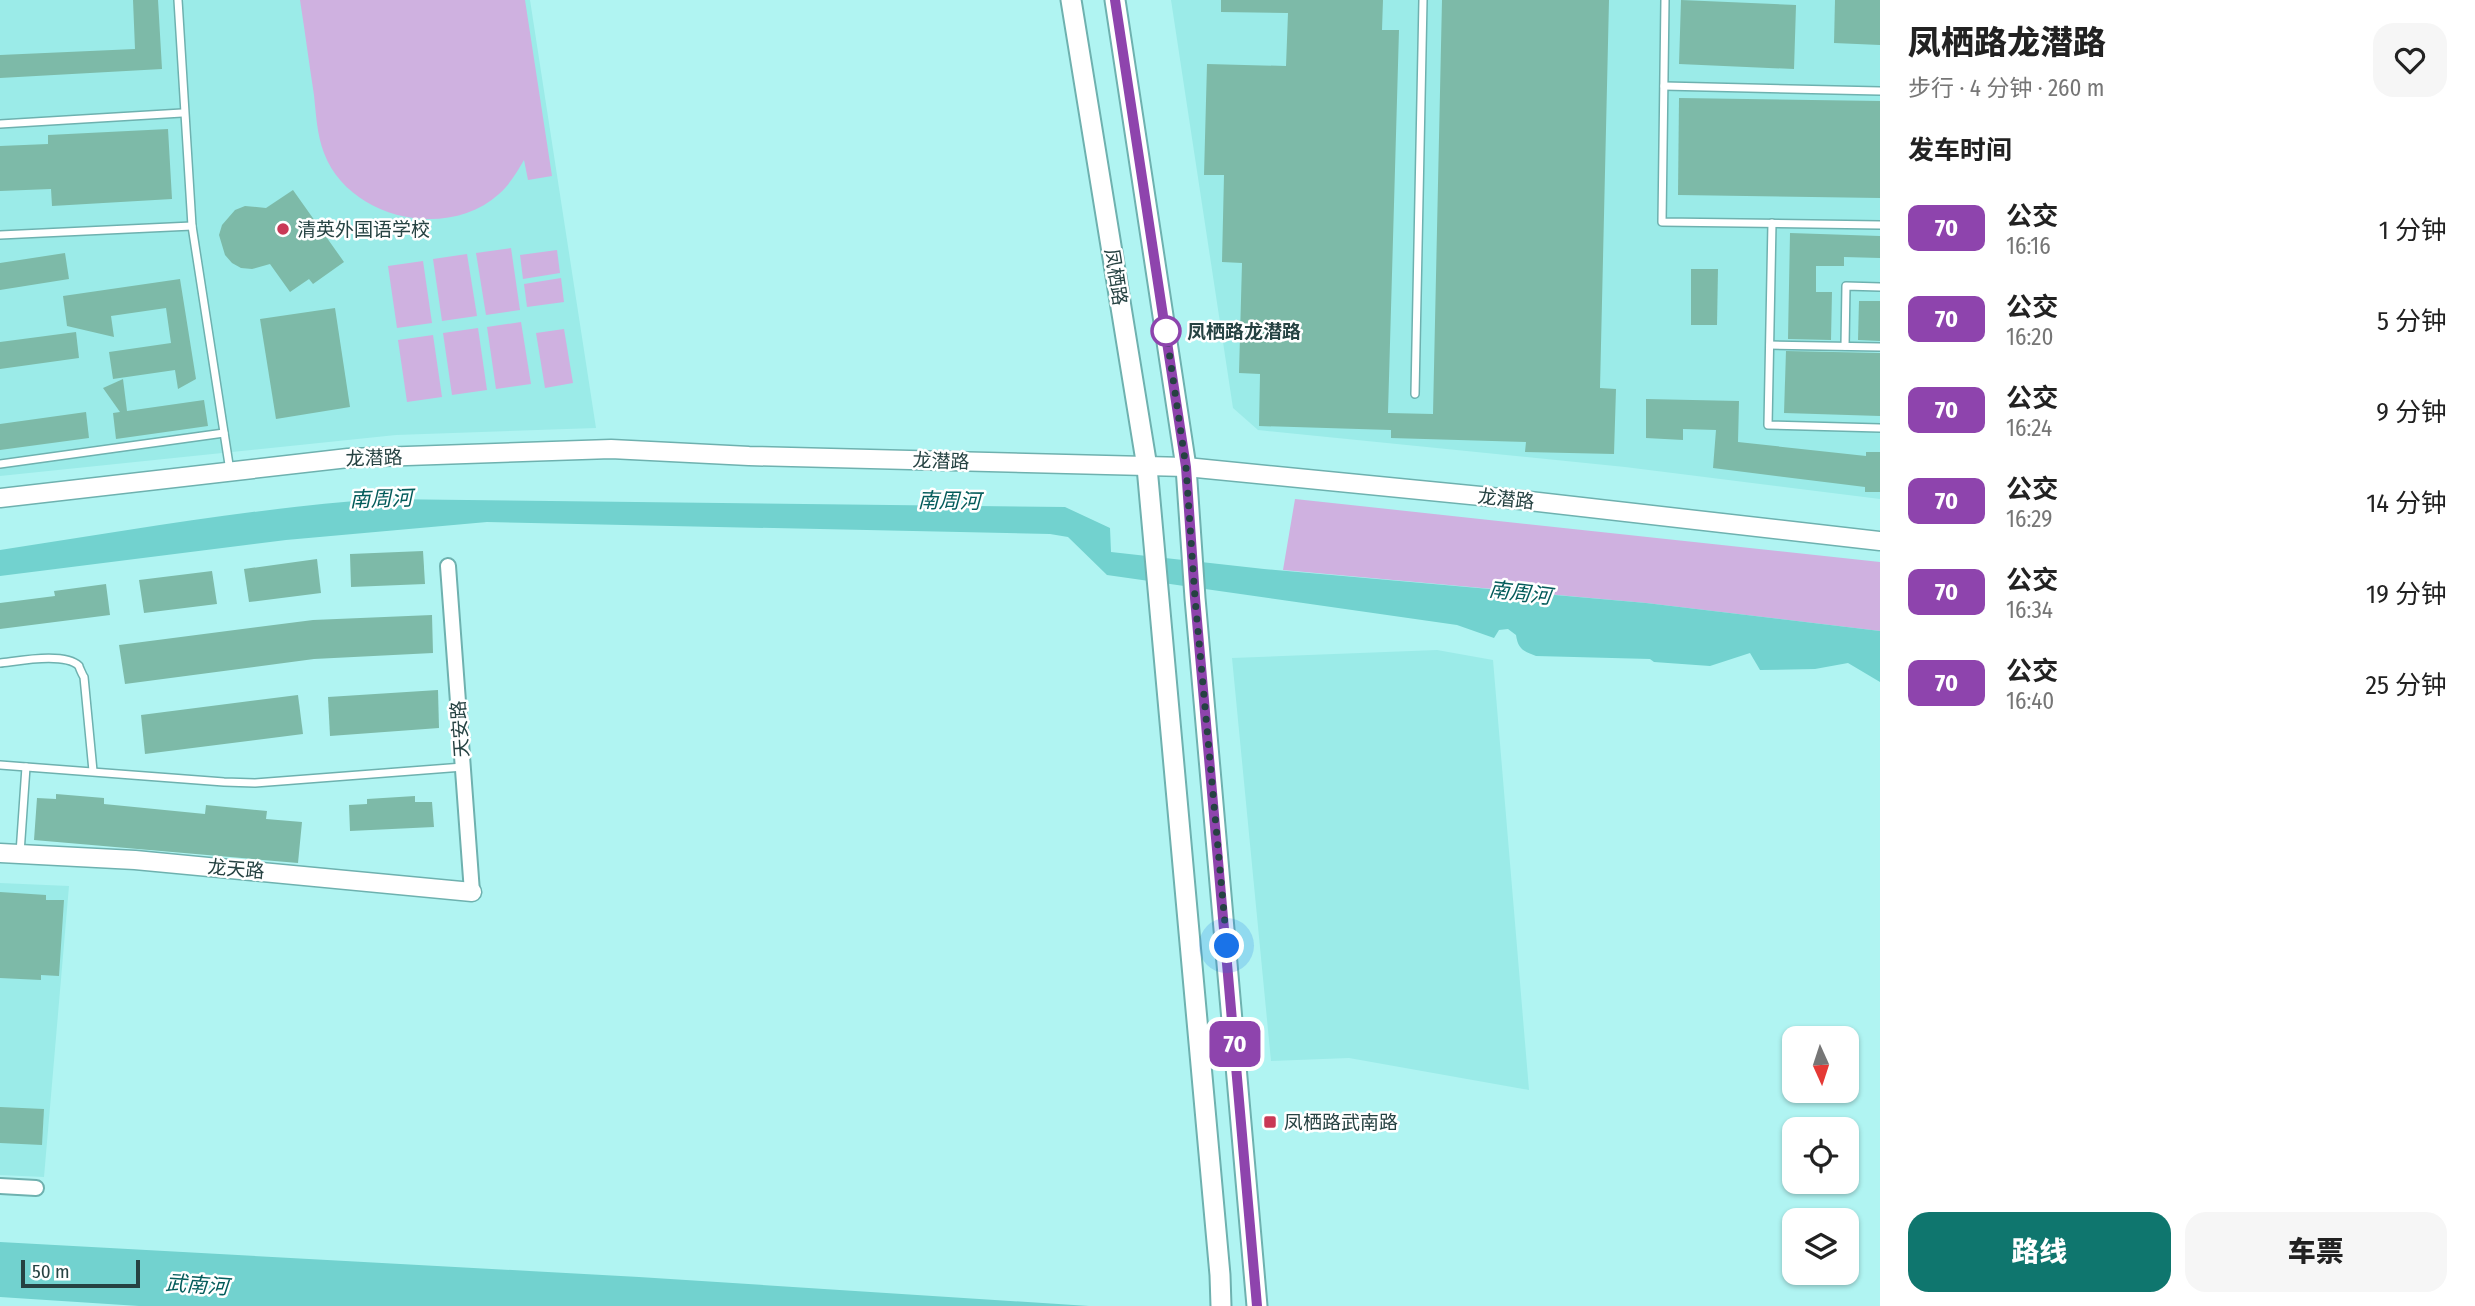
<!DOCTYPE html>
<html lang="zh">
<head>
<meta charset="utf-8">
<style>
  :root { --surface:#fff; --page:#f6f6f6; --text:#222; --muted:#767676; --accent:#0f766e }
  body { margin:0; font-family:"Fira Sans Condensed","Noto Sans SC",sans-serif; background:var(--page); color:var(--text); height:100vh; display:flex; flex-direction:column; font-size:26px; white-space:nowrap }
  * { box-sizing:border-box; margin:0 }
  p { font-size:23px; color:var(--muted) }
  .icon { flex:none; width:38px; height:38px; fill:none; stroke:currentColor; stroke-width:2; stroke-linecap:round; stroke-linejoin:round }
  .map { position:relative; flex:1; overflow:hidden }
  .drawer { display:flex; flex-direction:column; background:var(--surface); width:595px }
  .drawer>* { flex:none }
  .badge { padding:0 14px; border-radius:10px; font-size:24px; line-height:46px }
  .needle { width:46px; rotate:177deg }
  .fabs { position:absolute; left:1782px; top:1026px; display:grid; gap:14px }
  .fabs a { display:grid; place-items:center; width:77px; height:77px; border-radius:14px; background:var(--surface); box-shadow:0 2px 5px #0004; font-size:35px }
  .scale { position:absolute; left:21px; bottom:18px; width:119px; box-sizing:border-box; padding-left:7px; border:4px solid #264242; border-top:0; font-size:19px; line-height:24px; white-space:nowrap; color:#264242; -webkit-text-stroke:5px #fff; paint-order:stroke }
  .you { position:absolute; width:35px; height:35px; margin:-18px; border:5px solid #fff; border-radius:50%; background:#1a73e8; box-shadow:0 0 0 10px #1a73e833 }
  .map>.badge { position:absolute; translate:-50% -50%; box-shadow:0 0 0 4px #fff }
  h2 { padding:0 28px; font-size:26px; line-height:63px }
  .round { display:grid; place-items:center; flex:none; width:74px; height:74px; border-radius:21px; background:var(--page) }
  .head { display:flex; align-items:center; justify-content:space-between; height:119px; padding:0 28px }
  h1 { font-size:33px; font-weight:800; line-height:52px }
  .action { display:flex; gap:14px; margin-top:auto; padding:14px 28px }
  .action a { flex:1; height:80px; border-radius:21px; background:var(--accent); color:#fff; font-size:28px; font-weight:800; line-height:80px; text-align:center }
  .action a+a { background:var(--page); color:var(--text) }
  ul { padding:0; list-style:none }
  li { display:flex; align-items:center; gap:21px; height:91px; padding:0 28px }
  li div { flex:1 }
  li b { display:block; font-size:26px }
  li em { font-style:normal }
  li .badge { min-width:77px; font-weight:700; text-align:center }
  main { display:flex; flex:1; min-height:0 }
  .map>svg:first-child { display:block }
  .built { fill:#9bebe8 }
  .green { fill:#cfb1e0 }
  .water { fill:#72d2cf }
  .building { fill:#7dbaa8 }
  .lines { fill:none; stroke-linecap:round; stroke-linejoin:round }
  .service-casing { stroke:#6eb1af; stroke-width:10 }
  .minor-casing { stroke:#6eb1af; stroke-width:18 }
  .tertiary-casing { stroke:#6eb1af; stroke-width:21 }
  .secondary-casing { stroke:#6eb1af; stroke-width:23 }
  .service { stroke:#fff; stroke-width:7 }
  .minor { stroke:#fff; stroke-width:14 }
  .tertiary { stroke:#fff; stroke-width:18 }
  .secondary { stroke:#fff; stroke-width:19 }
  .line-casing { stroke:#fff; stroke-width:16 }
  .line { stroke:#8e44ad; stroke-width:10 }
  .walk { stroke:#264242; stroke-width:7; stroke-dasharray:0 12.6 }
  .poi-dot { fill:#c93956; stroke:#fff; stroke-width:2.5 }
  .stop-dot { fill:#fff; stroke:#8e44ad; stroke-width:3.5 }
  .labels { text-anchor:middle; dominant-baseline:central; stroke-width:5; stroke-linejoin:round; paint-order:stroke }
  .poi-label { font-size:19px; fill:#264242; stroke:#fff; text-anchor:start }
  .street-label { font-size:19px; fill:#264242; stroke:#fff }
  .stop-label { font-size:19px; font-weight:bold; fill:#264242; stroke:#fff; text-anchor:start }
  .water-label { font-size:21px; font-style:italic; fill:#045c5b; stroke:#fff }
</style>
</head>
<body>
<main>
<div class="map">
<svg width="1880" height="1306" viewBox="0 0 1880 1306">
  <rect width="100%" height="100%" fill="#b0f4f2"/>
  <g class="built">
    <path d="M0,0H530L596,428L396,435L0,476Z"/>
    <path d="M1171,0H1880V499L1625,467L1258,430L1233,408Z"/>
    <path d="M1437,650L1493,660L1529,1090L1349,1058L1271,1061L1232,658Z"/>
    <path d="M0,883L69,886L44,1177L0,1175Z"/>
  </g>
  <g class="green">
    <path d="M300,0H525L552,176L528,180L524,160C517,172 510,184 499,194C447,241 349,219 324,153C317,135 316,114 314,95C309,63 305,32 300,0Z"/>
    <path d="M511,248L520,310L486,315L476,253Z"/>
    <path d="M557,250L560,273L523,279L520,255Z"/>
    <path d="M467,254L477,316L442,321L433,259Z"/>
    <path d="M423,261L432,323L397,328L388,266Z"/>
    <path d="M561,278L564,302L527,307L524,284Z"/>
    <path d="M521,322L531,384L496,389L487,327Z"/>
    <path d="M478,328L487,390L452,395L443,333Z"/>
    <path d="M564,329L573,383L545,388L536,333Z"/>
    <path d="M433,335L442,397L407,402L398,340Z"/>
    <path d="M1295,499L1880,562V631L1646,603L1283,570Z"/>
  </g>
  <g class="water">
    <path d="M380,499L1065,507L1110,528L1111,552L1264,569L1646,603L1880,631V682L1848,663L1815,669L1760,670L1750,653L1710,666L1654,662L1650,659L1536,656C1523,651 1518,649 1516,635L1508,629L1499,630L1494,638L1457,625L1107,575L1068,537L1050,534L487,522L286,540L0,576V550C126,531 253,508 380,499Z"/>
    <path d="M0,1242L639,1277L1089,1306H139L0,1297Z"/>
  </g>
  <g class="building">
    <path d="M133,0H158L162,69L0,78V55L135,49Z"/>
    <path d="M1221,0H1383L1382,30H1399L1388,413L1433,414L1442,0H1609L1600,388L1616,389L1614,454L1525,452L1526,442L1391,438V430L1259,426L1260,374L1239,373L1242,263L1222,262L1224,175H1204L1207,64L1286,66L1288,13L1221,12Z"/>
    <path d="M1681,0L1796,5L1794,69L1679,64Z"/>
    <path d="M1835,0H1880V45L1834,43Z"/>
    <path d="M1679,98L1880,101V198L1678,195Z"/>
    <path d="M168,129L172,199L52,206L51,189L0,191V146L48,144V135Z"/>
    <path d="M293,190L344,262L313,284L309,279L290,292L270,264L252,269L241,268L232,263L225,255L219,235L222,225L235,210L245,206L266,208Z"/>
    <path d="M1790,233L1880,236V258L1844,257V266H1816V292H1832L1831,340L1788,339Z"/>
    <path d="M65,253L69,279L0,290V263Z"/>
    <path d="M1691,269H1718L1717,325H1691Z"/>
    <path d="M180,279L196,379L178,389L175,370L113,379L109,352L171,343L166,308L111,316L114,337L67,326L63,296Z"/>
    <path d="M1859,301H1880V341L1858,340Z"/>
    <path d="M335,308L350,407L276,419L260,319Z"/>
    <path d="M76,332L79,358L0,369V342Z"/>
    <path d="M1786,351L1880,353V416L1784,413Z"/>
    <path d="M123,379L127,411L204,400L208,426L116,439L113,413L120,412L103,388Z"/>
    <path d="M1646,399L1739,401L1738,442L1866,456V452H1880V492H1865V487L1713,468L1716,430L1683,429V440L1646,438Z"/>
    <path d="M86,412L89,438L0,450V424Z"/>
    <path d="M423,551L425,584L351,587L350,554Z"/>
    <path d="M317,559L321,593L249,602L244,569Z"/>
    <path d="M212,571L217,604L144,613L139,580Z"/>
    <path d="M106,584L110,615L0,629V603L55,596L54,591Z"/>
    <path d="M432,615L433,653L314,659L125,684L119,645L313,620Z"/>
    <path d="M438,690L439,728L330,736L328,697Z"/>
    <path d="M298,695L303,734L145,754L141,715Z"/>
    <path d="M56,794L104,798V804L205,814L206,805L267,811L266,819L302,822L298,863L34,840L37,798L56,799Z"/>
    <path d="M415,796V802H432L434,827L350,831L349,805L367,804V799Z"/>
    <path d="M0,892L46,895V900H64L59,976L41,975V980L0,978Z"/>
    <path d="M0,1107L44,1109L42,1145L0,1143Z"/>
  </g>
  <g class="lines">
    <g class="service-casing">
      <g id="service">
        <path d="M178,0L192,226L230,471"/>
        <path d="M1665,0L1662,222L1880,225"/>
        <path d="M1664,86L1880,91"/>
        <path d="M0,124L182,113"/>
        <path d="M1772,223L1768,425L1880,428"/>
        <path d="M0,235L192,226"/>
        <path d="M1770,345L1880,347"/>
        <path d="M1845,346L1846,286L1880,287"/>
        <path d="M1415,394L1423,0"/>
        <path d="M0,464L224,433"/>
        <path d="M0,663C19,661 65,652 79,666C79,667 83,676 84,677L93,771"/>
        <path d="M0,765L224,782L255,783L463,767"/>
        <path d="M20,853L26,767"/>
      </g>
    </g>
    <g class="minor-casing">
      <g id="minor">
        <path d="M448,566L472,892"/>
        <path d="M0,1186L36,1188"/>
      </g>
    </g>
    <g class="tertiary-casing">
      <g id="tertiary">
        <path d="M0,498L348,458L611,449L749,456L1186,467L1521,500L1880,541"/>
        <path d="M0,853L135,860L472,892"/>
      </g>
    </g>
    <g class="secondary-casing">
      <g id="secondary">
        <path d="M1071,0L1147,467L1220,1275L1221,1306"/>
        <path d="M1115,0L1186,467L1195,598L1257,1306"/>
      </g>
    </g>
    <use href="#service" class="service"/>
    <use href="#minor" class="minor"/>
    <use href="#tertiary" class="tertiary"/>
    <use href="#secondary" class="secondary"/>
  </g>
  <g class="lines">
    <g class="line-casing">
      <path id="line" d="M1115,0L1186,467L1195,598L1257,1306"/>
    </g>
    <use href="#line" class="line"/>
    <path class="walk" d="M1166,331L1186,467L1195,598L1227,946"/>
  </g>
  <g class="poi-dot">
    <circle cx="283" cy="229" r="7"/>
    <rect x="1263" y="1115" width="14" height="14" rx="3.5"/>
  </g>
  <circle class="stop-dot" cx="1166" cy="331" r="14"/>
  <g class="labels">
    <g class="poi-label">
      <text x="297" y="229">清英外国语学校</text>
      <text x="1284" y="1122">凤栖路武南路</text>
    </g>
    <g class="street-label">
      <text transform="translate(1116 277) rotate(81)">凤栖路</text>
      <text transform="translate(374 458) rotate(-2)">龙潜路</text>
      <text transform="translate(941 461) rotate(2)">龙潜路</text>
      <text transform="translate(1506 499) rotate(6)">龙潜路</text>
      <text transform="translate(460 729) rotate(-94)">天安路</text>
      <text transform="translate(236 869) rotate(5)">龙天路</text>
    </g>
    <g class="stop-label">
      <text x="1187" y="331">凤栖路龙潜路</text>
    </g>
    <g class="water-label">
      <text transform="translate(381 499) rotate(-2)">南周河</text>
      <text transform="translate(949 501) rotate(1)">南周河</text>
      <text transform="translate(1520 593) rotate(7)">南周河</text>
      <text transform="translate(197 1285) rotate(4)">武南河</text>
    </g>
  </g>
</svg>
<div class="fabs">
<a><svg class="needle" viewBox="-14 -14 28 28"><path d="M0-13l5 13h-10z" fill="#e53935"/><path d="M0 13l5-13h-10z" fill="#767676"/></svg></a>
<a><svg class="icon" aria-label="locate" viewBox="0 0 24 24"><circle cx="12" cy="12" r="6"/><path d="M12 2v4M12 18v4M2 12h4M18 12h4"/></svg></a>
<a><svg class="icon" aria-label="layers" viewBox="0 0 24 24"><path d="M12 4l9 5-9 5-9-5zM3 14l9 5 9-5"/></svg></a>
</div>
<div class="scale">50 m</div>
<div class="you" style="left:1227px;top:946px"></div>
<b class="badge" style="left:1235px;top:1044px;background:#8e44ad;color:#fff">70</b>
</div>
<section class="drawer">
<div class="head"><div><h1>凤栖路龙潜路</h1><p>步行 · 4 分钟 · 260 m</p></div><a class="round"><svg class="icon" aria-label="heart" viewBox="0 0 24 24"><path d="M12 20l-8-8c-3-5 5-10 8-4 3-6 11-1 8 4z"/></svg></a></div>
<h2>发车时间</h2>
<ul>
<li><span class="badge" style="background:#8e44ad;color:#fff">70</span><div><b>公交</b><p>16:16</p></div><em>1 分钟</em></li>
<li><span class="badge" style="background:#8e44ad;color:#fff">70</span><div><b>公交</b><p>16:20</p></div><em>5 分钟</em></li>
<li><span class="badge" style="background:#8e44ad;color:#fff">70</span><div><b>公交</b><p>16:24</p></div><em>9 分钟</em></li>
<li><span class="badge" style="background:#8e44ad;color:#fff">70</span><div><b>公交</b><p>16:29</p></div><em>14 分钟</em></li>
<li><span class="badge" style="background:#8e44ad;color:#fff">70</span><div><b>公交</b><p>16:34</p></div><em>19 分钟</em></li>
<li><span class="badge" style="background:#8e44ad;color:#fff">70</span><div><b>公交</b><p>16:40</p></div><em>25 分钟</em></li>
</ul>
<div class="action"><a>路线</a><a>车票</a></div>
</section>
</main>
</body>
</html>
